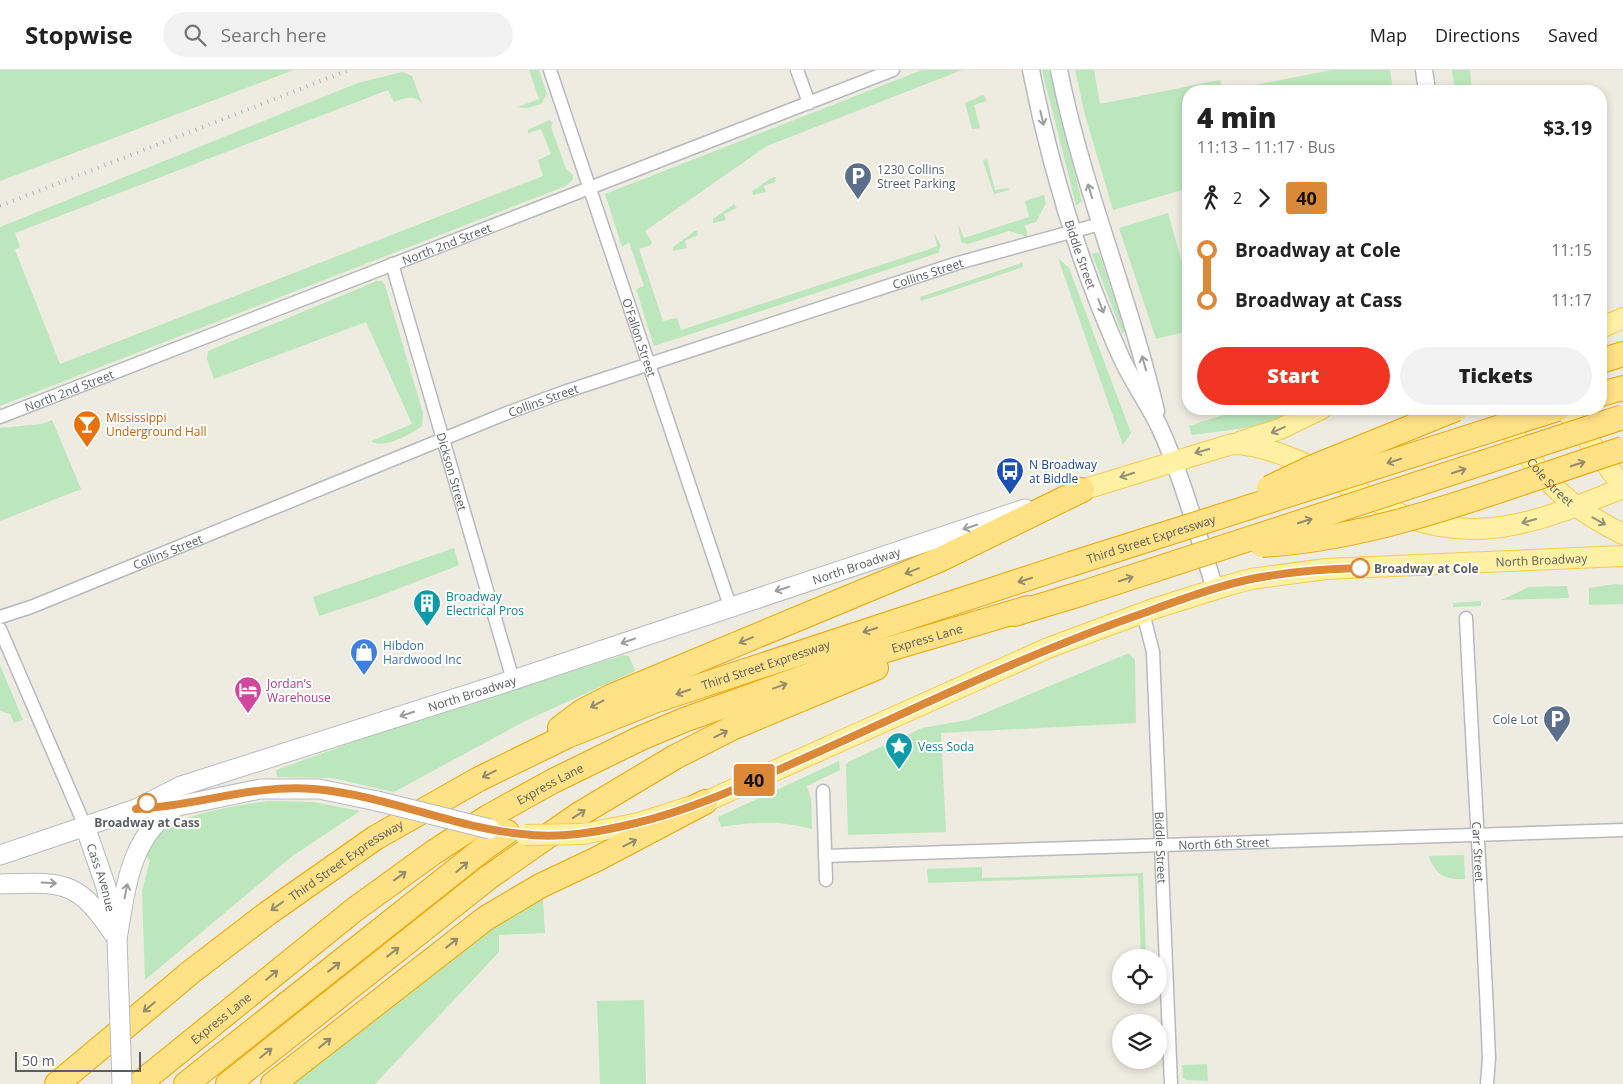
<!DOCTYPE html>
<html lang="en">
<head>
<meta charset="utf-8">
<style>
  :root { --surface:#fff; --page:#f2f2f2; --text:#222; --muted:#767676; --line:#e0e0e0; --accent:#f23423 }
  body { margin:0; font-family:"Open Sans",sans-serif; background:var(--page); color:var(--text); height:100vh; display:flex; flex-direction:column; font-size:19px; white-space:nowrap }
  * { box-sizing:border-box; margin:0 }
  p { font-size:16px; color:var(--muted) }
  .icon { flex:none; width:28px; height:28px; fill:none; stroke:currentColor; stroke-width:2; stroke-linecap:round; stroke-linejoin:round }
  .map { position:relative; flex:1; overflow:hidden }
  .panel { position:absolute; left:1182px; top:15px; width:425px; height:330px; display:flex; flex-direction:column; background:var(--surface); border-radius:20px; box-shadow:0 2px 8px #0003 }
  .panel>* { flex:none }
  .badge { padding:0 10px; border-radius:4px; font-size:18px; line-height:32px }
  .controls { position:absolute; left:1112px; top:879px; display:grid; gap:10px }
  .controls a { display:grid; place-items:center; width:55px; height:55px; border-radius:50%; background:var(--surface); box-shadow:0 2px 8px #0003; font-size:25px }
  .scale { position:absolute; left:15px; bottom:12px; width:126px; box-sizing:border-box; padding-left:5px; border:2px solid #5a5e63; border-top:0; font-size:14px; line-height:18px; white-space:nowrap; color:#5a5e63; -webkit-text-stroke:4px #fff; paint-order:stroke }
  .map>.badge { position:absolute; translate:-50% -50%; box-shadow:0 0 0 2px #fff }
  .legs { display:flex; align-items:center; gap:8px; height:55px; padding:0 15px; font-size:16px }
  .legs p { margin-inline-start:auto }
  .head { display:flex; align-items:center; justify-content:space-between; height:85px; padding:0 15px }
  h1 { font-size:28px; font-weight:800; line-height:38px }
  .primary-button { display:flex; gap:10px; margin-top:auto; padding:10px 15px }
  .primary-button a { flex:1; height:58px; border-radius:30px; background:var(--accent); color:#fff; font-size:20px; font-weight:800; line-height:58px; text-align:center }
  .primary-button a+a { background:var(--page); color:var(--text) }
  ul { padding:0 15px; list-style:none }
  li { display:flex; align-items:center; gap:18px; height:50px; font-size:19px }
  li i { display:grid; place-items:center; width:8px; height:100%; margin:0 6px; background:currentColor }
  li i::after { content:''; width:12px; height:12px; margin:-6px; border:4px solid; border-radius:50%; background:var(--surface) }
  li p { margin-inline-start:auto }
  li:first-child i { background:linear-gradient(#0000 50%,currentColor 0) }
  li:last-child i { background:linear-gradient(currentColor 50%,#0000 0) }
  header { display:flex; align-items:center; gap:30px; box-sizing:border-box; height:70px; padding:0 25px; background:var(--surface); border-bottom:1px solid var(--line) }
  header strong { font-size:24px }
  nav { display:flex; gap:28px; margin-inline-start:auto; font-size:18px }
  .search { width:350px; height:45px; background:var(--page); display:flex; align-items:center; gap:12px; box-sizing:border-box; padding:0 18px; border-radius:28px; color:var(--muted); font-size:19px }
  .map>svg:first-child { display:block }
  .green { fill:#bce7bc }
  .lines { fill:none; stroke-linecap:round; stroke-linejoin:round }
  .minor-casing { stroke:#b7b9bf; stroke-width:15 }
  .tertiary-casing { stroke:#b7b9bf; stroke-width:19 }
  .secondary-casing { stroke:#b7bbc1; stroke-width:21 }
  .primary-casing { stroke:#f8ca4f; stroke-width:22 }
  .motorway-casing { stroke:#eea500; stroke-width:26 }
  .minor { stroke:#fff; stroke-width:12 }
  .tertiary { stroke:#fff; stroke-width:16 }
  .secondary { stroke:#fff; stroke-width:19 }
  .primary { stroke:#fff1a4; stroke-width:20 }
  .motorway { stroke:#ffe186; stroke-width:24 }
  .rail { stroke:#b3b4b4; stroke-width:4; stroke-dasharray:1 6; stroke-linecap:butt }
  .secondary-bridge-casing { stroke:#b7bbc1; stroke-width:21; stroke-linecap:butt }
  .primary-bridge-casing { stroke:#f8ca4f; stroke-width:22; stroke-linecap:butt }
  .motorway-bridge-casing { stroke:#eea500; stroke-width:26; stroke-linecap:butt }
  .secondary-bridge { stroke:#fff; stroke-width:19 }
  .primary-bridge { stroke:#fff1a4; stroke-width:20 }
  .motorway-bridge { stroke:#ffe186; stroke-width:24 }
  .oneway { stroke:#9c9ea1 }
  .oneway2 { stroke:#94917a }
  .oneway3 { stroke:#948c6f }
  .line-1-casing { stroke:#fff; stroke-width:11 }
  .line-1 { stroke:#db8839; stroke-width:8 }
  .stop-1-dot { fill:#fff; stroke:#db8839; stroke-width:2.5 }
  .labels { text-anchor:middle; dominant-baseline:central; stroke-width:4; stroke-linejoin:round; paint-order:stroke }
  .service-label { font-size:12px; fill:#4e5e75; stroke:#fff; text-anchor:start }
  .street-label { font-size:12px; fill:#5a5e63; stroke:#fff }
  .food-label { font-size:12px; fill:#c56008; stroke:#fff; text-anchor:start }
  .transit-label { font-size:12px; fill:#164399; stroke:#fff; text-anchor:start }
  .stop-label { font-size:12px; font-weight:bold; fill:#5a5e63; stroke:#fff; text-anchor:start }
  .culture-label { font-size:12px; fill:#0d838f; stroke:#fff; text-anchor:start }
  .shop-label { font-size:12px; fill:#366cbe; stroke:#fff; text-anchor:start }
  .hotel-label { font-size:12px; fill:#b23c85; stroke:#fff; text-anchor:start }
</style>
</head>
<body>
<header>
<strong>Stopwise</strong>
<div class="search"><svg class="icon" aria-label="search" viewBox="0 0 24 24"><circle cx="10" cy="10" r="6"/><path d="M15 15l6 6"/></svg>Search here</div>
<nav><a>Map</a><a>Directions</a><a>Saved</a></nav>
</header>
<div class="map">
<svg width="1623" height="1014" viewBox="0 0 1623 1014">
  <rect width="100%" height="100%" fill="#eeebe1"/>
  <g class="green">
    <path d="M0,0H294L0,111Z"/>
    <path d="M529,0H539L547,24L541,34L527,38L518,37L539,29Z"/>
    <path d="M922,0H962L767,76L645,161L652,172L651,175L639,179L663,251L677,248L681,260L936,177L937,176L934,163L941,176L938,183L654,276L636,219L644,216L629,172L622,177L605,124Z"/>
    <path d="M1042,0H1049L1082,132L1076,135Z"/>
    <path d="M1075,0H1094L1100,34L1220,10L1223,21L1332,0H1390L1393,21H1189V118L1113,140L1085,45Z"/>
    <path d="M1452,0H1470L1472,21H1455Z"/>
    <path d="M402,2L412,6L423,35C415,24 406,28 394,32L388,20L15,163L20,177L15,180L60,294L543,106L538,90L551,84L541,59L528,63V60L549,50L553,53L551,57L566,99L573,105V109L566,116L0,336V157L358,13Z"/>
    <path d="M983,25L987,31L974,35L980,58L972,59L965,33Z"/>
    <path d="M987,89L995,120L1008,118L1009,120L994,124L983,91Z"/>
    <path d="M773,107H776L775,112L764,116L766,122L753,125L752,121Z"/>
    <path d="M1044,125L1046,133L1036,152L1025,155L1028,167L1009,161L968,174L961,172L958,154L964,168L1029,147L1025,131Z"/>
    <path d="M734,134L737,138L724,144L726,150L713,153V149Z"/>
    <path d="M1168,143L1189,218V261L1156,269L1119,158Z"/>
    <path d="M695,161H697L698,165L685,171L687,178L673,181V177Z"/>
    <path d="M1099,182L1125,262L1122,263L1092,184Z"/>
    <path d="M1058,188L1069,198L1131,363L1123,375Z"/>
    <path d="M1022,193L1023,197L921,231L920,227Z"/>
    <path d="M377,211H382L385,215L423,343L422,356C411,364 384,380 371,371L412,354L366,252L214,309L207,289L208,281Z"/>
    <path d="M1242,339H1292L1289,344L1268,355L1192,365L1189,356Z"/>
    <path d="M52,350L81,419L0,451V358L42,354Z"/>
    <path d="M454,478L459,495L377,527L319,546L313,527Z"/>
    <path d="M1615,514L1623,515V534L1589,535V518Z"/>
    <path d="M1567,516L1569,528L1501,530L1529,517Z"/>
    <path d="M1481,531V536L1453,537V533Z"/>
    <path d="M1129,583L1135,590L1136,653L941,663L946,762L848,765L846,695L848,692L922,658L968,650Z"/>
    <path d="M623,585L629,586L635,601L525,651L394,722L332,708L277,707L276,700L367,667Z"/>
    <path d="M0,595L23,650L14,653L10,644L0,641Z"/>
    <path d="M839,691L840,700L807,716L811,730L812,759C781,750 752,752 721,757L718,747Z"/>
    <path d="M268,731L313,732L360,741L291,787L145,910L142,821L150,790L145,786C151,775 158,764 169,757C196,741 238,735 268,731Z"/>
    <path d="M1464,785L1465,809C1445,810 1435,805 1429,786Z"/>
    <path d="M982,797V808L1143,803L1146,887H1141L1138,806L928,813L927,799Z"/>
    <path d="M543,829L545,863L499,865V882L375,1014H287L490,859Z"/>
    <path d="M644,930L646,1014H600L597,931Z"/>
    <path d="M1207,994L1208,1011L1186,1010L1183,1008L1182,995Z"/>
  </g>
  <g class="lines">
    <g class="minor-casing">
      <g id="minor">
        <path id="s1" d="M550,0L730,536"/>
        <path d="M797,0L809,33"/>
        <path id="s2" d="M392,194L513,610"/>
        <path id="s3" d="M0,347L893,0"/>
        <path id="s4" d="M1143,543L1153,582L1171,1014"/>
        <path id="s5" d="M0,547L31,537L507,343L564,322L958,193L1100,154"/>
        <path id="s6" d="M1466,548C1473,695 1483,841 1489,988L1487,1014"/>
        <path d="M0,559L85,756"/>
        <path d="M823,721L826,810"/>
        <path id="s7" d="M825,786L1623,760"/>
      </g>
    </g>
    <g class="tertiary-casing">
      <g id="tertiary">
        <path id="s8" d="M1031,0C1050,97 1080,195 1120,285C1131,310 1148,333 1160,358C1183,409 1198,466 1215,519"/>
        <path d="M1059,0C1082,116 1129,226 1156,341"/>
        <path d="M1424,0L1427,21"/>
      </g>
    </g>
    <g class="secondary-casing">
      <g id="secondary">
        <path id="s9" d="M136,739L181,716L513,610L1025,439"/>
        <path id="s10" d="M85,756L106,817L115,858"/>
        <path d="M0,785L136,739L178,736L260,719H319L377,731"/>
        <path d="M0,814C67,812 78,810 117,869"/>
        <path d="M117,869C126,818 129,766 177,736"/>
      </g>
    </g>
    <g class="primary-casing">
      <g id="primary">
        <path d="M1601,258L1623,248"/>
        <path id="s11" d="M1498,339C1535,400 1557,432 1623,464"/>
        <path d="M1565,339L1623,417"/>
        <path d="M1242,371L1280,359L1321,339"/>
        <path d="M1082,420L1232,374C1289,375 1354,422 1406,447C1484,476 1550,447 1623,418"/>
        <path id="s12" d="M583,764L639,753L705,732L1048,578L1153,539L1229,515L1251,509L1326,499L1623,486"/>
      </g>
    </g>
    <g class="motorway-casing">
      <g id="motorway">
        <path d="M1601,291L1623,284"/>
        <path d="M1601,324L1623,318"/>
        <path d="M1014,544L1080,524"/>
        <path d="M560,658L583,641L612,626L939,490L1082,420"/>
        <path id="s13" d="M57,1014L191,902L268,843L375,768L479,709L567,666L654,631L1071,494"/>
        <path id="s14" d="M139,1014L354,840L434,782L488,747L553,711L641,668L684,650L852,590L1028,538"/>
        <path d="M186,1014L483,779L507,762"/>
        <path d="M228,1014L489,807L578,745L675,687L732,658L876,598"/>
        <path d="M273,1014L486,848L540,816L597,789L705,732"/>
      </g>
    </g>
    <use href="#minor" class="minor"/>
    <use href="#tertiary" class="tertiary"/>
    <use href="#secondary" class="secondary"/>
    <use href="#primary" class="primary"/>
    <use href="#motorway" class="motorway"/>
    <path class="rail" d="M0,136L349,0"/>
    <g class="secondary-bridge-casing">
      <g id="secondary-bridge">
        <path d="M377,731L490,759"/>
        <path d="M117,869L122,1014"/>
      </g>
    </g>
    <g class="primary-bridge-casing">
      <path id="primary-bridge" d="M525,765L583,764"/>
    </g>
    <g class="motorway-bridge-casing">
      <g id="motorway-bridge">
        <path d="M1269,418L1313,397L1456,339"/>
        <path d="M1262,475C1385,468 1506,416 1623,379"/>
        <path id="s15" d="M1071,494L1557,339"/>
        <path d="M1080,524L1623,347"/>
      </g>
    </g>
    <use href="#secondary-bridge" class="secondary-bridge"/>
    <use href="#primary-bridge" class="primary-bridge"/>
    <use href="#motorway-bridge" class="motorway-bridge"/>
  </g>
  <defs><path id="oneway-shaft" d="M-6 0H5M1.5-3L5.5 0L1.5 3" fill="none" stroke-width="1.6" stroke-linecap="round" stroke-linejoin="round" transform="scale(1.25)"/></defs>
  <g class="oneway">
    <use href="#oneway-shaft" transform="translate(1042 48) rotate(77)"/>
    <use href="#oneway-shaft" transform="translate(1090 121) rotate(-107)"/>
    <use href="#oneway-shaft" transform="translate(1101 236) rotate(69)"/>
    <use href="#oneway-shaft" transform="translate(1144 293) rotate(-106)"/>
    <use href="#oneway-shaft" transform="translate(970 457) rotate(162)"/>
    <use href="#oneway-shaft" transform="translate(782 519) rotate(162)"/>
    <use href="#oneway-shaft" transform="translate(628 571) rotate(161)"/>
    <use href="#oneway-shaft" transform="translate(407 644) rotate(162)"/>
    <use href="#oneway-shaft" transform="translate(49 813) rotate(3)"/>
    <use href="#oneway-shaft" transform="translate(126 821) rotate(-79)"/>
  </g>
  <g class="oneway2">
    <use href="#oneway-shaft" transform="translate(1278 360) rotate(156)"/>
    <use href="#oneway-shaft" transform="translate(1202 381) rotate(164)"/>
    <use href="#oneway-shaft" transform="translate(1127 405) rotate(162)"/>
    <use href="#oneway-shaft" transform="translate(1529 451) rotate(165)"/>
    <use href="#oneway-shaft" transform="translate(1599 451) rotate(29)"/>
  </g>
  <g class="oneway3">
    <use href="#oneway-shaft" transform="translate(1394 391) rotate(162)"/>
    <use href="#oneway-shaft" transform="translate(1578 394) rotate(-18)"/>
    <use href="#oneway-shaft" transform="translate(1459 401) rotate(-18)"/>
    <use href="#oneway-shaft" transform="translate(1305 451) rotate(-18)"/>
    <use href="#oneway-shaft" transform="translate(912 501) rotate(158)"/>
    <use href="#oneway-shaft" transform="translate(1126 509) rotate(-18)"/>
    <use href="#oneway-shaft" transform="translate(1025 510) rotate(162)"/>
    <use href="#oneway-shaft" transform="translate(870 560) rotate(162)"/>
    <use href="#oneway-shaft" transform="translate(746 570) rotate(157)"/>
    <use href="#oneway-shaft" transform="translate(780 616) rotate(-20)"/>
    <use href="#oneway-shaft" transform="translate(683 622) rotate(161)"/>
    <use href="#oneway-shaft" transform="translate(597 634) rotate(152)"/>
    <use href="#oneway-shaft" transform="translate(721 664) rotate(-27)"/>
    <use href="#oneway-shaft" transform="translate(489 704) rotate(153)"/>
    <use href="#oneway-shaft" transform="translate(579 744) rotate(-33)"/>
    <use href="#oneway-shaft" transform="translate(630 773) rotate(-27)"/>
    <use href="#oneway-shaft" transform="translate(462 797) rotate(-41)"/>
    <use href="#oneway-shaft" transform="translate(400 806) rotate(-36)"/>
    <use href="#oneway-shaft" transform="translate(277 836) rotate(145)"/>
    <use href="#oneway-shaft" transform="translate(452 873) rotate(-38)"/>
    <use href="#oneway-shaft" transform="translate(393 882) rotate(-38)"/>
    <use href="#oneway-shaft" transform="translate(334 897) rotate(-38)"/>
    <use href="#oneway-shaft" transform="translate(272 905) rotate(-39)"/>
    <use href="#oneway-shaft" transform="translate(149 937) rotate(140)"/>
    <use href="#oneway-shaft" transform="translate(325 973) rotate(-38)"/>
    <use href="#oneway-shaft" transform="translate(266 983) rotate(-39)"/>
  </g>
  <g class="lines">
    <g class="line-1-casing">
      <path id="line-1" d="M147,733L136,739C198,736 252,714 314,719C385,725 451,757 522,764C560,769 599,762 636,753C699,738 757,709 816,683C923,635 1029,583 1141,544C1177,531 1214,517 1251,509C1287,502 1324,499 1360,498"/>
    </g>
    <use href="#line-1" class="line-1"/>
  </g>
  <defs>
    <g id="parking-pin" transform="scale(1.4375)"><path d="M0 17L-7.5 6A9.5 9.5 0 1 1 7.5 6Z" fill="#5c6f8a" stroke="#fff"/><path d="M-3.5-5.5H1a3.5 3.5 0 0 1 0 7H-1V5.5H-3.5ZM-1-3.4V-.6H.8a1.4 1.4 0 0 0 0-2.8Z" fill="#fff"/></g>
    <g id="bar-pin" transform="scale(1.4375)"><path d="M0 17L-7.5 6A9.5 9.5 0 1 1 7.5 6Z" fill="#e8710a" stroke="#fff"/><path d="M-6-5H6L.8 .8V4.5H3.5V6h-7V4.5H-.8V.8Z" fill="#fff"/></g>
    <g id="bus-pin" transform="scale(1.4375)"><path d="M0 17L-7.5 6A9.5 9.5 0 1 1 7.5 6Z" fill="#1a4fb4" stroke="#fff"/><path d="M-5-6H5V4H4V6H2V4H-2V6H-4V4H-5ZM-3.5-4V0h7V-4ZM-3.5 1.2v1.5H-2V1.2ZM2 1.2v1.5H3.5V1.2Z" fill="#fff"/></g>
    <g id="building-pin" transform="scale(1.4375)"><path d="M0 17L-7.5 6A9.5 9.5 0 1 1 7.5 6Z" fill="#0f9aa8" stroke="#fff"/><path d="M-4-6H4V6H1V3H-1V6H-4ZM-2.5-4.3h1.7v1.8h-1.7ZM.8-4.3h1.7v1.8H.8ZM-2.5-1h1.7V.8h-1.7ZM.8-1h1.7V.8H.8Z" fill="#fff"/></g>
    <g id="shop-pin" transform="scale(1.4375)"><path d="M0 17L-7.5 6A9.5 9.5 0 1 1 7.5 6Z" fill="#3f7fe0" stroke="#fff"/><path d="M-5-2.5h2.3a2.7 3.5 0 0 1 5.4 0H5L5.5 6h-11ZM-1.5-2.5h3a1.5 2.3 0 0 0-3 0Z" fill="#fff"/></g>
    <g id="hotel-pin" transform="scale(1.4375)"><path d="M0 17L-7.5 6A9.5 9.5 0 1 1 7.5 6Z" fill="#d1479c" stroke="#fff"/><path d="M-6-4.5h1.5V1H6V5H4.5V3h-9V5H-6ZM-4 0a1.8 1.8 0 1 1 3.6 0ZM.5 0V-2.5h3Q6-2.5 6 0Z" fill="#fff"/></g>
    <g id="sight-pin" transform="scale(1.4375)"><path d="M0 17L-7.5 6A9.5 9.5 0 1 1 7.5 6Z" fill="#0f9aa8" stroke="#fff"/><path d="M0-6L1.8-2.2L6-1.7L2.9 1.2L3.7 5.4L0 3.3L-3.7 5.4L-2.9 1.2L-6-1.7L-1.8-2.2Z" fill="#fff"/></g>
  </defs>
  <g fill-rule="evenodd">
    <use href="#parking-pin" x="858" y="106"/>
    <use href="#bar-pin" x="87" y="354"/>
    <use href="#bus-pin" x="1010" y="401"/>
    <use href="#building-pin" x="427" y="533"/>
    <use href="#shop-pin" x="364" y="582"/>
    <use href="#hotel-pin" x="248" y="620"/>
    <use href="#parking-pin" x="1557" y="649"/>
    <use href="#sight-pin" x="899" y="676"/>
  </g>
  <g class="stop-1-dot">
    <circle cx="1360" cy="498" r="9"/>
    <circle cx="147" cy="733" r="9"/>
  </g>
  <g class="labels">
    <g class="service-label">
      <text x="877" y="99">1230 Collins<tspan x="877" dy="14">Street Parking</tspan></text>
      <text x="1538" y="649" text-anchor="end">Cole Lot</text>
    </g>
    <g class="street-label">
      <text stroke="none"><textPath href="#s3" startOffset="479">North 2nd Street</textPath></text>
      <text stroke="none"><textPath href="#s8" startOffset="191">Biddle Street</textPath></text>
      <text stroke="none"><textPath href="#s5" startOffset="990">Collins Street</textPath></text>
      <text stroke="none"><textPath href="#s1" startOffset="282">O'Fallon Street</textPath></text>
      <text stroke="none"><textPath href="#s3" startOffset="74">North 2nd Street</textPath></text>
      <text stroke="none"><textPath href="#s5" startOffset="585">Collins Street</textPath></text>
      <text stroke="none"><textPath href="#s2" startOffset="216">Dickson Street</textPath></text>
      <text stroke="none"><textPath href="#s11" startOffset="90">Cole Street</textPath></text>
      <text stroke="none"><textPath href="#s15" startOffset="84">Third Street Expressway</textPath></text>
      <text stroke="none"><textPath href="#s5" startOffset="180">Collins Street</textPath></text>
      <text stroke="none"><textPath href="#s12" startOffset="1008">North Broadway</textPath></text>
      <text stroke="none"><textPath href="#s9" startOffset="761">North Broadway</textPath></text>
      <text stroke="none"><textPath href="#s14" startOffset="915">Express Lane</textPath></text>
      <text stroke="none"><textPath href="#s13" startOffset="831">Third Street Expressway</textPath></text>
      <text stroke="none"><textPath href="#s9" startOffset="356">North Broadway</textPath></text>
      <text stroke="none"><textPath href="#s14" startOffset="510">Express Lane</textPath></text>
      <text stroke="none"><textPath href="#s7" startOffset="399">North 6th Street</textPath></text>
      <text stroke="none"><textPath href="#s4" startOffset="236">Biddle Street</textPath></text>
      <text stroke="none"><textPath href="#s6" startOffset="234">Carr Street</textPath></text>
      <text stroke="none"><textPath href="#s13" startOffset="366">Third Street Expressway</textPath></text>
      <text stroke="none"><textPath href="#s10" startOffset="54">Cass Avenue</textPath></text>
      <text stroke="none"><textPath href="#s14" startOffset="105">Express Lane</textPath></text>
    </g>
    <g class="food-label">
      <text x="106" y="347">Mississippi<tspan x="106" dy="14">Underground Hall</tspan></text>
    </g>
    <g class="transit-label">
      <text x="1029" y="394">N Broadway<tspan x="1029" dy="14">at Biddle</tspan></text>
    </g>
    <g class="stop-label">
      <text x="1374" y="498">Broadway at Cole</text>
      <text x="147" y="752" text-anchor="middle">Broadway at Cass</text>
    </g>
    <g class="culture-label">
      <text x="446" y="526">Broadway<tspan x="446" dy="14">Electrical Pros</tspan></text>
      <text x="918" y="676">Vess Soda</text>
    </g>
    <g class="shop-label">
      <text x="383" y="575">Hibdon<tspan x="383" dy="14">Hardwood Inc</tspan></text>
    </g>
    <g class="hotel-label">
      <text x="267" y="613">Jordan’s<tspan x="267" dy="14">Warehouse</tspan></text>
    </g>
  </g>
</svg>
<div class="controls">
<a><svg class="icon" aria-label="locate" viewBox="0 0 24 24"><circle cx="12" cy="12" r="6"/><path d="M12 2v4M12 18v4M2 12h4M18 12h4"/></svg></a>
<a><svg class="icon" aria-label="layers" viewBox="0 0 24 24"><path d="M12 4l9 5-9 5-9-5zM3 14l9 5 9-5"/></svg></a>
</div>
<div class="scale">50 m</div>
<b class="badge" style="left:754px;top:710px;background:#db8839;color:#111">40</b>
<section class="panel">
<div class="head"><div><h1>4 min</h1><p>11:13 – 11:17 · Bus</p></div><b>$3.19</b></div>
<div class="legs"><svg class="icon" aria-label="walk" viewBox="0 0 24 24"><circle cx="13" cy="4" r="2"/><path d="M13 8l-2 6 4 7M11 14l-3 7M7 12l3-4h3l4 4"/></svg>2<svg class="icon" aria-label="forward" viewBox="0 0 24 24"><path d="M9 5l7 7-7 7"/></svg><b class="badge" style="background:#db8839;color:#111">40</b></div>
<ul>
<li><i style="color:#db8839"></i><b>Broadway at Cole</b><p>11:15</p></li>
<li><i style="color:#db8839"></i><b>Broadway at Cass</b><p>11:17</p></li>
</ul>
<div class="primary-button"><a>Start</a><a>Tickets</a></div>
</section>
</div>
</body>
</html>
